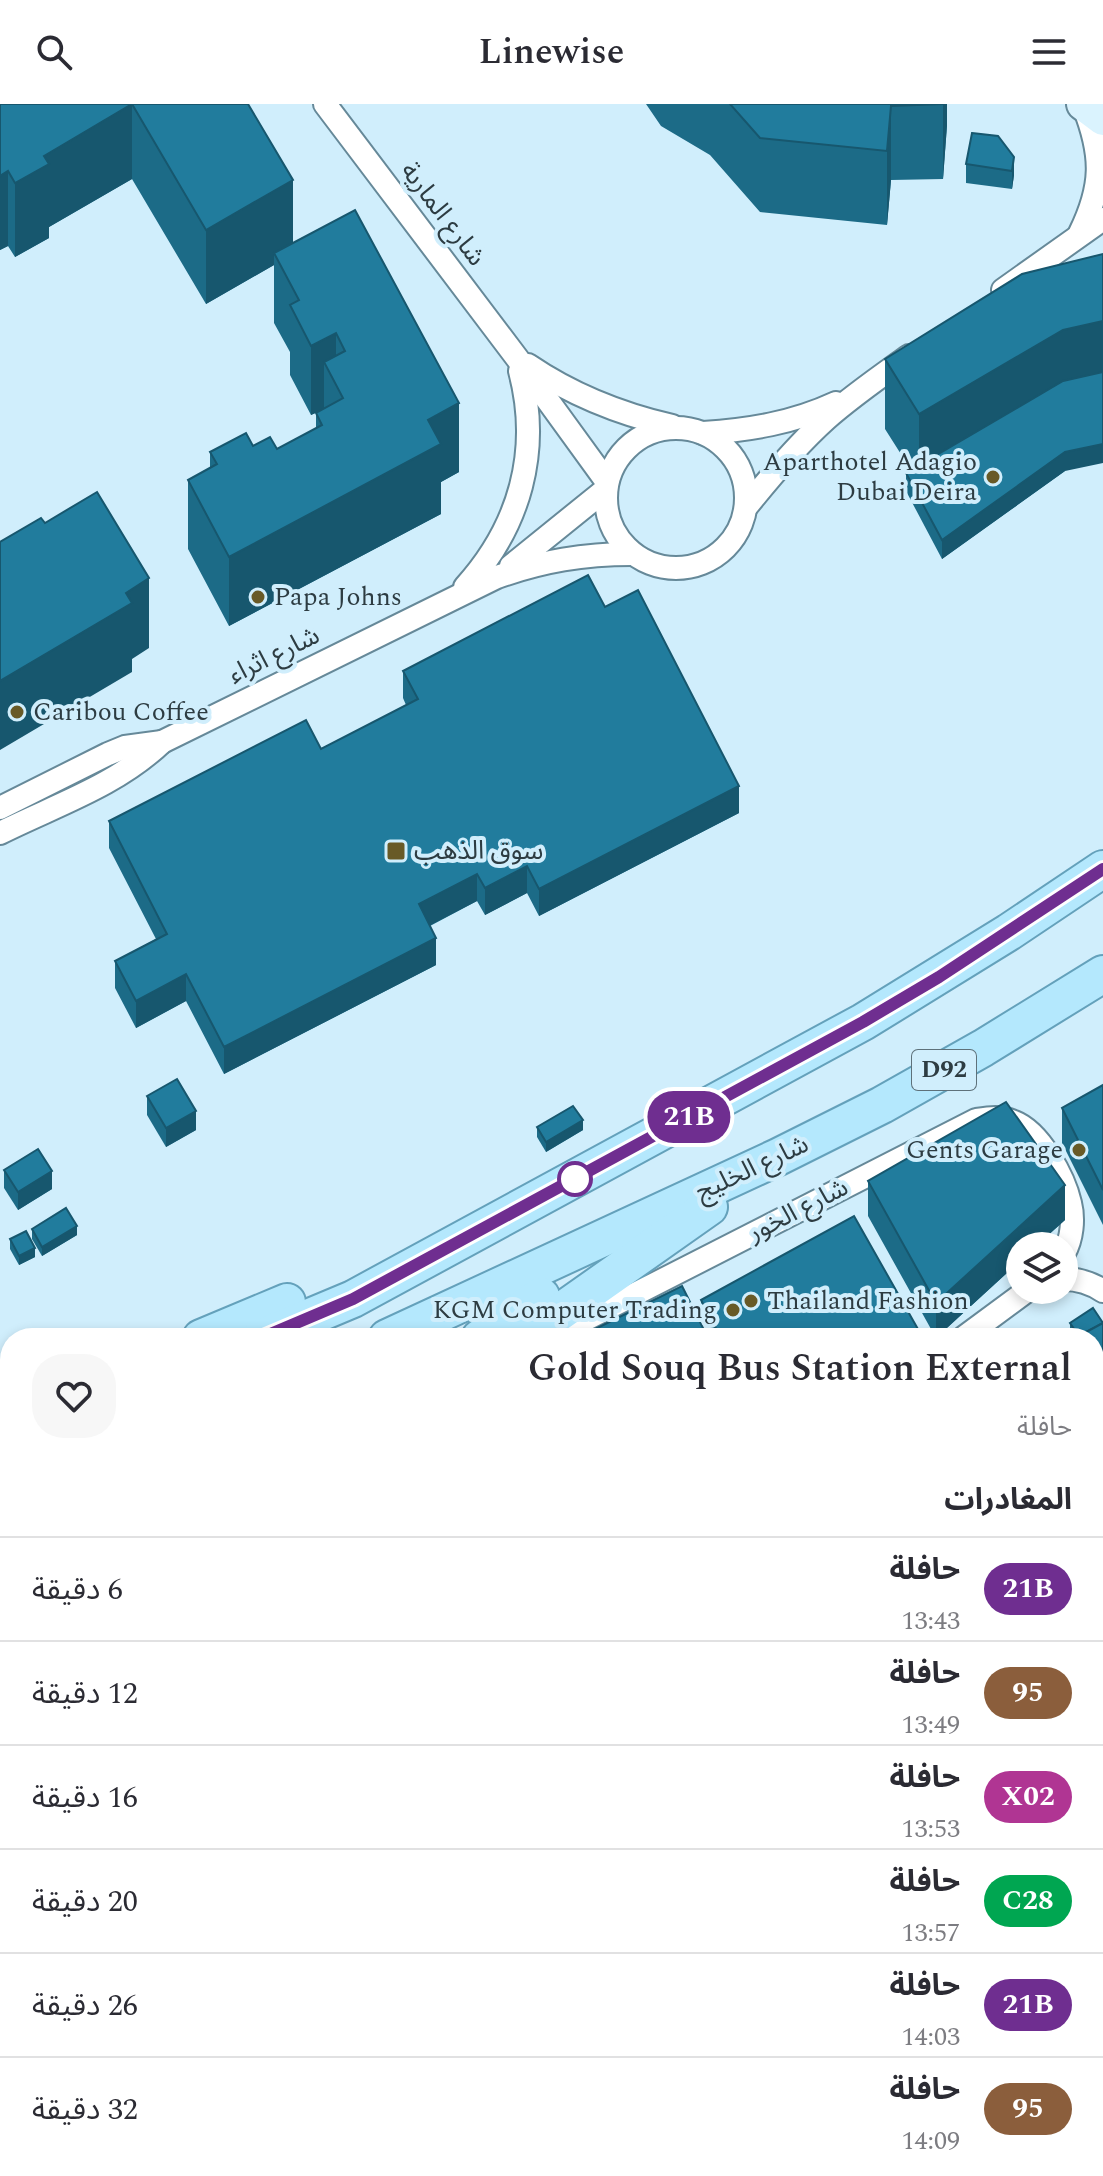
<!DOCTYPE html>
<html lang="ar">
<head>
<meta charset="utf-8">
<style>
  :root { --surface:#fff; --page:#f7f7f7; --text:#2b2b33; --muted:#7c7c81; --line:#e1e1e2 }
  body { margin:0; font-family:Spectral,"Noto Sans Arabic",serif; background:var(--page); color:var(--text); direction:rtl; height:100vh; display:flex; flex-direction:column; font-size:30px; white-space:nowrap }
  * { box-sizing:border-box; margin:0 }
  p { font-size:26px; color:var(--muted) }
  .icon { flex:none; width:44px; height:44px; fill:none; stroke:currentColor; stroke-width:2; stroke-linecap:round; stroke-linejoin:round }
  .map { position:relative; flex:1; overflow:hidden; direction:ltr }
  .drawer { position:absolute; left:0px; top:1224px; width:1104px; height:848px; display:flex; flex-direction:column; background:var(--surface); border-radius:32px 32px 0 0; box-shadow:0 4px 12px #0003; direction:rtl }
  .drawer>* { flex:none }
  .badge { padding:0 16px; border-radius:26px; font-size:28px; line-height:52px }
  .buttons { position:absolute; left:1006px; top:1128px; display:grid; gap:16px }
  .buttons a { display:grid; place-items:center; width:72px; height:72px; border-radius:50%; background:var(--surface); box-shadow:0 4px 12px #0003; font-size:40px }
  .map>.badge { position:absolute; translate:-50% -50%; box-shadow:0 0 0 4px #fff }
  h2 { padding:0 32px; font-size:30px; line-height:72px }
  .round { display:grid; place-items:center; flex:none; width:84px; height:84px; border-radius:32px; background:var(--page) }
  .summary { display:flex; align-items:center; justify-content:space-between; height:136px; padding:0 32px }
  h1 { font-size:38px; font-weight:600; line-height:60px }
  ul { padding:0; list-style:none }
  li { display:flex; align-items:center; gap:24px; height:104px; padding:0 32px; border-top:2px solid var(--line) }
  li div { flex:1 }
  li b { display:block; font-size:30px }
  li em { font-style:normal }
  li .badge { min-width:88px; font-weight:700; text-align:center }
  header { display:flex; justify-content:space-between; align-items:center; height:104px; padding:0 32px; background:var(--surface); font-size:36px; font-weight:600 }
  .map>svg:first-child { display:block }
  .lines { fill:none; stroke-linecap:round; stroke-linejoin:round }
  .street-casing { stroke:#668999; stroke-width:26 }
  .secondary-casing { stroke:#668999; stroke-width:36 }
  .primary-casing { stroke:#64a1bb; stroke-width:40 }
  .street { stroke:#fff; stroke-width:22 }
  .secondary { stroke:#daf3fe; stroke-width:32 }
  .primary { stroke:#b4e8fd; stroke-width:36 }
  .wall { fill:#1c6b87 }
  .shaded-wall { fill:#17576e }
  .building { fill:#217c9d; stroke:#17576e; stroke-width:2 }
  .line-casing { stroke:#fff; stroke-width:18 }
  .line { stroke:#6f2e90; stroke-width:12 }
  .poi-dot { fill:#685a27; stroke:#d0eefc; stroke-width:3 }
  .stop-dot { fill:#fff; stroke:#6f2e90; stroke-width:4 }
  .labels { text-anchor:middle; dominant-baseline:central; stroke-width:8; stroke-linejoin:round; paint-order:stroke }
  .shield { fill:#d0eefc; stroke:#5e717a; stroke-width:2 }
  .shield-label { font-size:24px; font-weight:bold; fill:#2d3c42 }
  .street-label { font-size:26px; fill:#2d3c42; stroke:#d0eefc }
  .poi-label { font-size:26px; fill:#2d3c42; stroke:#d0eefc; text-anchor:start }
</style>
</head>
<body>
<header><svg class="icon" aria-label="menu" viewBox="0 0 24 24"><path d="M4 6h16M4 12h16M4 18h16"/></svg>Linewise<svg class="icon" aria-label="search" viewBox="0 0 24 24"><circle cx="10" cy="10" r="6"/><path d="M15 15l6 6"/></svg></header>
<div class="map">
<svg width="1103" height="2072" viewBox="0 0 1103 2072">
  <rect width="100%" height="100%" fill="#d0eefc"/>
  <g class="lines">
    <g class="street-casing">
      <g id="street">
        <path d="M325,0L517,254L607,378"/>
        <path d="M1080,129C1103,82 1103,52 1084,3"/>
        <path d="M1003,186L1103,115"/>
        <path d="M528,261C572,291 620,310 672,322"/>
        <circle cx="676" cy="394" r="70"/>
        <path d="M703,329C749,326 793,319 836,299"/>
        <path d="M747,402C771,372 796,342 826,315C852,292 881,272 909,252"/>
        <path d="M511,462L605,386"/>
        <path d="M465,483C520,422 541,347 520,267"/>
        <path d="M0,704L108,650L125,643L162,638"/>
        <path d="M0,729C56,701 116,682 162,638L497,473C543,457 583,450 632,450"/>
        <path d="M1064,1175C1078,1175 1091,1179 1103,1187"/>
        <path d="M549,1234L976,1016C989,1014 1001,1012 1014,1018C1040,1028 1064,1073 1070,1099C1074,1115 1072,1135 1064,1149"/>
        <path d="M963,1234L1028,1186"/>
        <path d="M1094,1495L1103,1490"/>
        <path d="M1094,1558L1103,1568"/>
        <path d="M0,1751L10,1744"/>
        <path d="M1094,1999L1103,1996"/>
        <path d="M114,2062L117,2072"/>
        <path d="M885,2072L913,2062"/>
      </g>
    </g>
    <g class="secondary-casing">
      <g id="secondary">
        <path d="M1083,0L1103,15"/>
        <path d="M0,1525L10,1520"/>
        <path d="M574,2062L576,2072"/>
      </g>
    </g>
    <g class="primary-casing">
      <g id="primary">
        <path d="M201,1234L287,1198"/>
        <path d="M260,1234L353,1195L863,918L1009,828L1103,765"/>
        <path d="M387,1234L778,1053L882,1001L983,944L1103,870"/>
        <path d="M480,1234L541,1192"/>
        <path d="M523,1234L709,1103"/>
        <path d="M0,1345L10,1341"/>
        <path d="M0,1397L10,1393"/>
        <path d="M0,1498L10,1492"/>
      </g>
    </g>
    <use href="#street" class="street"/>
    <use href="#secondary" class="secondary"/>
    <use href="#primary" class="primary"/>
  </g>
  <g class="wall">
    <path d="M0,0H248L293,139L459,368L441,378V410L229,522L188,445V376L210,364V348L253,342L277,345L316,325V309L324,305L311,311L290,271V248L274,219V161L206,200L132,75L49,123V134L15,153L8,142L0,146Z"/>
    <path d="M646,0H947V21L943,75L891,76L887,121L760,108L710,51L661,22Z"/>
    <path d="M998,32L1014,71L1012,85L966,79V60Z"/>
    <path d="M885,255L1065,367L942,455L906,387V369L911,366L885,325Z"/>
    <path d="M605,503L739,709L539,812L527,789L485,811L477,797L430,822L436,861L224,970L186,897L136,924L115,884V857L156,835L109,744V717L321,645L406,601L403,594V567Z"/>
    <path d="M1103,981V1121L1062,1039V1004Z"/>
    <path d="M147,992L196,1026L166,1043L147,1011Z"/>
    <path d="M537,1023L583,1026L546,1048L537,1033Z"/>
    <path d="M4,1066L52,1085L18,1106L4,1084Z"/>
    <path d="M868,1077L1065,1116L1036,1142H1020V1157L936,1234L868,1112Z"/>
    <path d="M32,1125L77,1131L42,1152L32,1135Z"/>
    <path d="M10,1135L35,1153L19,1161L10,1145Z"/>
    <path d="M701,1196L923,1234H716L701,1206Z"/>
    <path d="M1093,1204L1103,1320L1094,1324V1234H1074L1070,1229V1219Z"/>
    <path d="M1103,1490V1544L1099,1532V1505Z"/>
    <path d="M126,2062H204L209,2072H128Z"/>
    <path d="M234,2062H290L289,2072H234Z"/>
    <path d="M452,2062H534V2072H454Z"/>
    <path d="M608,2062H795L768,2072H609Z"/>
    <path d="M1057,2062H1094L1103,2072H1062Z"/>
  </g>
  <g class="shaded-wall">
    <path d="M132,0V75L49,123V134L15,153V79L44,52Z"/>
    <path d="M943,0H947V21L943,75Z"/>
    <path d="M891,2V76L887,121V47Z"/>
    <path d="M1014,53V71L1012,85V67Z"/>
    <path d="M8,67V142L0,146V72Z"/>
    <path d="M293,76V150L274,149V161L206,200V126Z"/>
    <path d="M1103,217V286L919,380V310L1063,226Z"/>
    <path d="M336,229V280L324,258V305L311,311V242Z"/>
    <path d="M459,299V368L441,378V410L229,522V453L428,316Z"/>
    <path d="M1103,340V359L1065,367L942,455V436L1065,348Z"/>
    <path d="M149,474V544L132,555V568L0,646V577L126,489Z"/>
    <path d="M739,682V709L539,812V785Z"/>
    <path d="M527,762V789L485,811V784Z"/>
    <path d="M477,770V797L419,827V800Z"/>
    <path d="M436,834V861L224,970V943Z"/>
    <path d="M186,870V897L136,924V897Z"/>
    <path d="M196,1007V1026L166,1043V1024Z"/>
    <path d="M583,1016V1026L546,1048V1038Z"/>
    <path d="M52,1067V1085L18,1106V1088Z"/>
    <path d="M1065,1081V1116L1036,1142H1020V1157L936,1234V1199Z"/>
    <path d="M77,1122V1131L42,1152V1143Z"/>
    <path d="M35,1144V1153L19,1161V1152Z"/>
    <path d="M1103,1285V1320L1094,1324V1290Z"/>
    <path d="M1103,1654V1689L1094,1692V1658Z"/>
    <path d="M10,1671V1706L0,1712V1677Z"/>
    <path d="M1103,1767V1794L1094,1797V1770Z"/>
    <path d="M10,1873V1900L0,1904V1877Z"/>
    <path d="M1103,1938V1965L1094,1968V1941Z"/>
    <path d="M10,1978V2005L0,2008V1981Z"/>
    <path d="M287,2062H290L289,2072H287Z"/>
    <path d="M700,2062H795L768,2072H673Z"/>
  </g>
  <g class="building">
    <path d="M0,0H248L293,76L206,126L132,0L44,52L49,60L15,79L8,67L0,72Z"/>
    <path d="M730,0H943L891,2L887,47L760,34Z"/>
    <path d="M972,29L998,32L1014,53L1012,67L966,60Z"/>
    <path d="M355,106L459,299L428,316L441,340L229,453L188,376L217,360L210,348L246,329L253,342L270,333L277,345L322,321L316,309L343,294L324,258L345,247L336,229L311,242L290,201L299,196L274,149Z"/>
    <path d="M1103,150V217L1063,226L919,310L885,255L1022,170Z"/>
    <path d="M1103,268V340L1065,348L942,436L906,369L1063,277Z"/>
    <path d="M97,388L149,474L126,489L132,499L0,577V438L41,414L45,419Z"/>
    <path d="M588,471L605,503L638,486L739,682L539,785L527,762L485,784L477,770L419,800L436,834L224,943L186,870L136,897L115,857L167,830L109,717L306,616L321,645L418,595L403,567Z"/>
    <path d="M177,975L196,1007L166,1024L147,992Z"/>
    <path d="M1103,981V1086L1062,1004Z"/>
    <path d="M1006,998L1065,1081L936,1199L868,1077Z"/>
    <path d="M573,1002L583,1016L546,1038L537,1023Z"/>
    <path d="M38,1045L52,1067L18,1088L4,1066Z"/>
    <path d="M66,1104L77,1122L42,1143L32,1125Z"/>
    <path d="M854,1112L923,1234H721L701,1196Z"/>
    <path d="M26,1127L35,1144L19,1152L10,1135Z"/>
    <path d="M682,1182L708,1234H577Z"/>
    <path d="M1093,1204L1103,1219L1079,1232L1070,1219Z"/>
    <path d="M1103,1219V1285L1094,1290V1234H1075Z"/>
    <path d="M539,1226L543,1234H524Z"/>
    <path d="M1103,1490V1517L1099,1505Z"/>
    <path d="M10,1526V1671L0,1677V1532Z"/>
    <path d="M1094,1562L1103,1579V1654L1094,1658Z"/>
    <path d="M1103,1705V1767L1094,1770V1708Z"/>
    <path d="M0,1764L10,1767V1873L0,1877Z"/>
    <path d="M1103,1888V1938L1094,1941V1892Z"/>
    <path d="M10,1907V1978L0,1981V1909Z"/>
    <path d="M1103,2000V2072H1078L1073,2062H1094V2003Z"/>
    <path d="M135,2062H204L209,2072H138Z"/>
    <path d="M236,2062H283L237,2067Z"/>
    <path d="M303,2062H428L430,2072H302Z"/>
    <path d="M457,2062H534V2072H459Z"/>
    <path d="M616,2062H700L673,2072H622Z"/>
    <path d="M932,2062H1043L1047,2072H907Z"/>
  </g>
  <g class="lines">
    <g class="line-casing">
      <path id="line" d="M261,1234L353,1195L863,918L939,873L1103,765"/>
    </g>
    <use href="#line" class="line"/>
  </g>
  <g class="poi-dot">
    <circle cx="993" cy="373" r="8"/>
    <circle cx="258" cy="493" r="8"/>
    <circle cx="17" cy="608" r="8"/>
    <rect x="386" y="737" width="20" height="20" rx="4"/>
    <circle cx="1079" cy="1046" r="8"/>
    <circle cx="751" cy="1197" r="8"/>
    <circle cx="733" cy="1206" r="8"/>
  </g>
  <circle class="stop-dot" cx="575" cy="1075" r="16"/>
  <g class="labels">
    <rect class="shield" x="912" y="946" width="64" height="40" rx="6"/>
    <g class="shield-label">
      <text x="944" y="966">D92</text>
    </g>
    <g class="street-label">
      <text transform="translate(443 110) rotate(53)">شارع المارية</text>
      <text transform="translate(274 551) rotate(-26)">شارع اثراء</text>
      <text transform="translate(752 1064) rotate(-25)">شارع الخليج</text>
      <text transform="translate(798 1106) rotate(-27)">شارع الخور</text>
    </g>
    <g class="poi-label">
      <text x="977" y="358" text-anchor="end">Aparthotel Adagio<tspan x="977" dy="30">Dubai Deira</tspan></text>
      <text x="274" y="493">Papa Johns</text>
      <text x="33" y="608">Caribou Coffee</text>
      <text x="414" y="747">سوق الذهب</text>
      <text x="1063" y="1046" text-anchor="end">Gents Garage</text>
      <text x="767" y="1197">Thailand Fashion</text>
      <text x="717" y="1206" text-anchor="end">KGM Computer Trading</text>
    </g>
  </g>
</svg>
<div class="buttons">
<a><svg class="icon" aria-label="layers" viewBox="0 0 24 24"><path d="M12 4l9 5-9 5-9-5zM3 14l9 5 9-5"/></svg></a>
</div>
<b class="badge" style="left:689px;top:1013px;background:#6f2e90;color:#fff">21B</b>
<section class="drawer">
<div class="summary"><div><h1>Gold Souq Bus Station External</h1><p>حافلة</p></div><a class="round"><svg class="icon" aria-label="heart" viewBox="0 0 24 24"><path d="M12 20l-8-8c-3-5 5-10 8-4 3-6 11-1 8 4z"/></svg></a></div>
<h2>المغادرات</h2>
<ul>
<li><span class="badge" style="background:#6f2e90;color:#fff">21B</span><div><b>حافلة</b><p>13:43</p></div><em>6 دقيقة</em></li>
<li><span class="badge" style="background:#8b5e3c;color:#fff">95</span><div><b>حافلة</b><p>13:49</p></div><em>12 دقيقة</em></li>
<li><span class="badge" style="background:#b03593;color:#fff">X02</span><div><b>حافلة</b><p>13:53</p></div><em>16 دقيقة</em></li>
<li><span class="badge" style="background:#00a651;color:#fff">C28</span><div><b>حافلة</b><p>13:57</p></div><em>20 دقيقة</em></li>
<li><span class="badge" style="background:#6f2e90;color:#fff">21B</span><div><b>حافلة</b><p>14:03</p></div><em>26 دقيقة</em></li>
<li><span class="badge" style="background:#8b5e3c;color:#fff">95</span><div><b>حافلة</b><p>14:09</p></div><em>32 دقيقة</em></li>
</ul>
</section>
</div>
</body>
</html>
